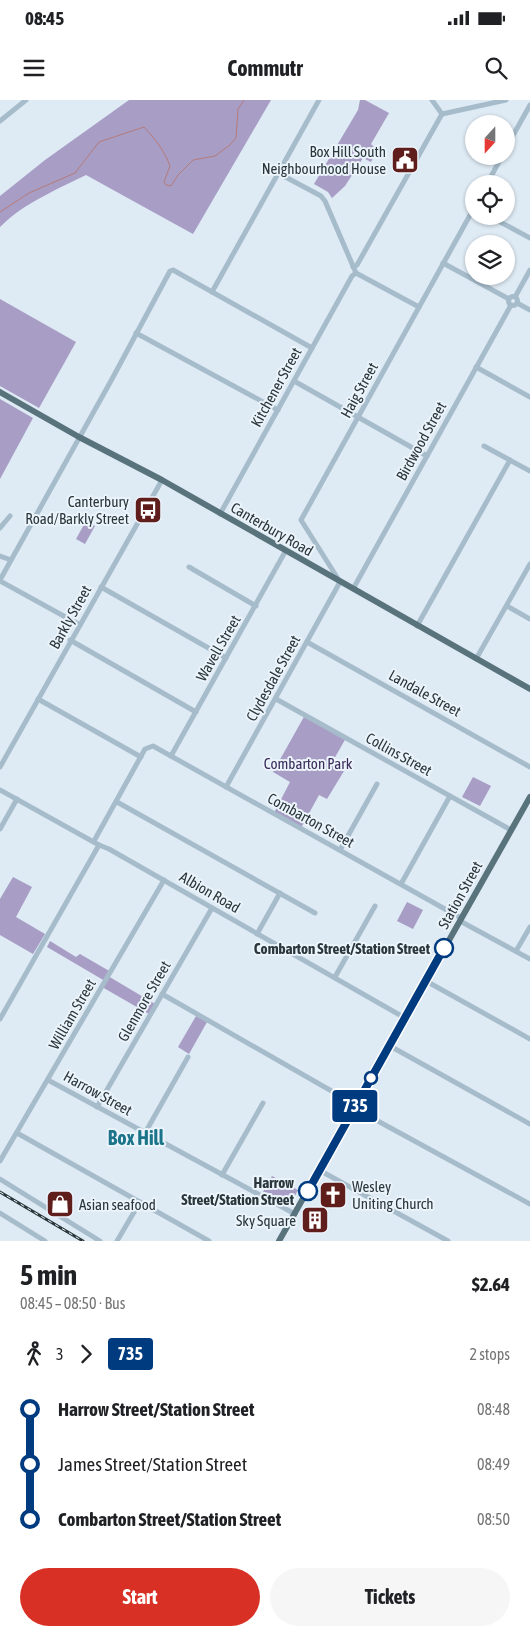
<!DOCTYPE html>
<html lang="en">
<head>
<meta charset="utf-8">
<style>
  :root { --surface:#fff; --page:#f6f6f6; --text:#202124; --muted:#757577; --accent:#d93025 }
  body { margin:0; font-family:"Asap Condensed",sans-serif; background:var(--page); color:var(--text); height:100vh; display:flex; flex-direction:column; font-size:19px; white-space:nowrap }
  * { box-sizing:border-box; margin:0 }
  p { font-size:16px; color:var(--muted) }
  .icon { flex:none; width:28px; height:28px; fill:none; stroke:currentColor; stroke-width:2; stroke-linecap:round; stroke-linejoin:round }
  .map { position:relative; height:1141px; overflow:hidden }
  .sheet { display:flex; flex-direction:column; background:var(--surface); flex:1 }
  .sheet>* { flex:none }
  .badge { padding:0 10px; border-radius:4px; font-size:18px; line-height:32px }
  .needle { width:32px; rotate:201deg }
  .fabs { position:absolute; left:465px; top:15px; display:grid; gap:10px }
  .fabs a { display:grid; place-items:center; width:50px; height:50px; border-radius:50%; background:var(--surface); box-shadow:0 1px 4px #0004; font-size:25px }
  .map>.badge { position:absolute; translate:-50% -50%; box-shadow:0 0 0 2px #fff }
  .legs { display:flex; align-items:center; gap:8px; height:55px; padding:0 20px; font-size:16px }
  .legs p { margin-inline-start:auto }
  .headline { display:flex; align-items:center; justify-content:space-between; height:85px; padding:0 20px }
  h1 { font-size:28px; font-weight:700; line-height:38px }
  .button { display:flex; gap:10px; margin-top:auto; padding:10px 20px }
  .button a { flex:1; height:58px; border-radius:30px; background:var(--accent); color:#fff; font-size:20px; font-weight:700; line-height:58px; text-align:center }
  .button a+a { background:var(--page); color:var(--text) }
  ul { padding:0 20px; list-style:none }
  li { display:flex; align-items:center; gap:18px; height:55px; font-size:19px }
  li i { display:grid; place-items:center; width:8px; height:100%; margin:0 6px; background:currentColor }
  li i::after { content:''; width:12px; height:12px; margin:-6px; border:4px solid; border-radius:50%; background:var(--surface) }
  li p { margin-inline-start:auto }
  li:first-child i { background:linear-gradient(#0000 50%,currentColor 0) }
  li:last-child i { background:linear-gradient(currentColor 50%,#0000 0) }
  .status { display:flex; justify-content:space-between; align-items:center; height:35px; padding:0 25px; background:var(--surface); direction:ltr }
  .status svg { height:14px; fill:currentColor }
  header { display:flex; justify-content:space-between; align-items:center; height:65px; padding:0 20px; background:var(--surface); font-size:22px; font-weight:700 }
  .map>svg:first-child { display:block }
  .green { fill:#a89dc5 }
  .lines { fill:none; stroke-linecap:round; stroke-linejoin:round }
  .stream { stroke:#b47b7b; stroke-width:1 }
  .minor { stroke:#a6bccb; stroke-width:5 }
  .major { stroke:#59737d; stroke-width:6 }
  .rail-casing { stroke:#29363a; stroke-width:3 }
  .rail { stroke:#ebf3fb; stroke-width:1; stroke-dasharray:4; stroke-linecap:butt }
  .line-1-casing { stroke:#fff; stroke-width:11 }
  .line-1 { stroke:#003b80; stroke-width:8 }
  .stop-1-dot { fill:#fff; stroke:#003b80; stroke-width:2.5 }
  .labels { text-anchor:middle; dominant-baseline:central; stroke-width:4; stroke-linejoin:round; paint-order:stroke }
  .poi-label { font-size:15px; fill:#29363a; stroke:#ebf3fb; text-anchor:end }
  .street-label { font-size:15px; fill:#29363a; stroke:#ebf3fb }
  .park-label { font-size:15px; fill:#3a2b5a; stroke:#ebf3fb }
  .stop-label { font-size:15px; font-weight:bold; fill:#29363a; stroke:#ebf3fb; text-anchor:end }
  .district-label { font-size:20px; font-weight:bold; fill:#1b7489; stroke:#ebf3fb }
</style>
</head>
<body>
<div class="status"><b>08:45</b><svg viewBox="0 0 49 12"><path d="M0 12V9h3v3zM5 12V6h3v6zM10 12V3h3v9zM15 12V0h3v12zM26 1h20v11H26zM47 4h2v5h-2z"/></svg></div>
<header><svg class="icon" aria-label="menu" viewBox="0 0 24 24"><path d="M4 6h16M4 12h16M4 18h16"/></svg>Commutr<svg class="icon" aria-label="search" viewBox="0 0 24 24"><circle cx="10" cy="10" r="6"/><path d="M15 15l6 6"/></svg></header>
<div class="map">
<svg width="530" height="1141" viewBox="0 0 530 1141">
  <rect width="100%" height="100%" fill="#deeaf4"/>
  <g class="green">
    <path d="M129,0H271L193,134L86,75C56,90 24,103 0,127V96L45,60Z"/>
    <path d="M360,0H365L389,13L371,44L377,50L371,62L363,58L345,86L332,98L328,92L314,84L358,10Z"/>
    <path d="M0,199L76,242L39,308L0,286Z"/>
    <path d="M0,299L33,318L0,379Z"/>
    <path d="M86,421L95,426L85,444L76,439Z"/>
    <path d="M305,615L346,638L334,659L347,666L327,699L319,695L301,728L274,713L290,682L273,672Z"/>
    <path d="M473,677L491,686L480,706L462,697Z"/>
    <path d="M13,777L32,787L16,817L45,834L33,854L0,835V799Z"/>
    <path d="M407,802L423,810L413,829L397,821Z"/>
    <path d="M50,841L76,857L80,854L111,872L108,876L155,904L149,914L102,887L105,881L47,847Z"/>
    <path d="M196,916L207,922L189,954L178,947Z"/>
    <path d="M272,1076L298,1090L289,1107L263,1092Z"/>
  </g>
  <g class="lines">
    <path class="stream" d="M0,112L29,93L75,73L99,42L144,27C155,39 164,50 170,66L164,82L166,85L171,86L178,75L193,60L215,56L230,45L236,38L238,9L244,0"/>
    <g class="minor">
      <path d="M432,0L442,14"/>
      <path d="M442,14L506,0"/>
      <path d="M0,21L26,0"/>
      <path d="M506,48L530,5"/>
      <path d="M278,73L321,96L325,101L356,173L419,207"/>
      <path d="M487,84L502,56"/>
      <path d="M489,116L530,138"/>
      <path d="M443,163L509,199"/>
      <path d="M353,167L357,165L442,14"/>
      <path d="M212,192L319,0"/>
      <circle cx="513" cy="201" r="4.5"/>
      <path d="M515,197L530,170"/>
      <path d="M517,203L530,210"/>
      <path d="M136,233L278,310"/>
      <path d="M476,267L530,297"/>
      <path d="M294,281L427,356"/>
      <path d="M484,346L530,371"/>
      <path d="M220,414L352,176L356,173"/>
      <path d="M0,428L10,416"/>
      <path d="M0,456L11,460"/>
      <path d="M189,467L256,506"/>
      <path d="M0,480L112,279L170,171L173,170L312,248"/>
      <path d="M0,481L80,525"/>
      <path d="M101,487L226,558"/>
      <path d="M353,489L511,205"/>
      <path d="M507,506L530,519"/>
      <path d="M417,526L510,360"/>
      <path d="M70,540L196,612"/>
      <path d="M307,542L530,667"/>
      <path d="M476,559L530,464"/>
      <path d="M38,599L141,657"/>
      <path d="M276,599L511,730"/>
      <path d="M171,656L285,452"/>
      <path d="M0,667L162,380"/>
      <path d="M226,687L340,482L301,420L474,108"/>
      <path d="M0,690L99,745L109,749L405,918"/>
      <path d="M117,702L315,813"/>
      <path d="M0,729L17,699"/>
      <path d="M94,741L145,649L153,646L461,818"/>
      <path d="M340,750L377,684"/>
      <path d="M401,784L450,696"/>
      <path d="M460,821L530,859"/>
      <path d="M257,834L280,793"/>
      <path d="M516,851L530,827"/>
      <path d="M335,877L375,806"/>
      <path d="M426,881L530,939"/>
      <path d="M162,894L356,1005"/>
      <path d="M0,919L99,745"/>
      <path d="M390,946L530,1024"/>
      <path d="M48,980L295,1114"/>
      <path d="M97,1007L212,808"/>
      <path d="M354,1008L530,1104"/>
      <path d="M17,1033L209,1141"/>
      <path d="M145,1033L188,957"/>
      <path d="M0,1061L164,780"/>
      <path d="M319,1070L448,1141"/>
      <path d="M222,1075L263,1003"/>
      <path d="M0,1079L100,1141"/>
      <path d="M0,1113L45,1141"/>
      <path d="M117,1141L140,1102"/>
    </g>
    <g class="major">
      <path d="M0,292L79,337L162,380L530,589"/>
      <path d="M279,1141L530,697"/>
    </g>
    <g class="rail-casing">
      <path id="rail" d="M0,1092L83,1141"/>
    </g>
    <use href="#rail" class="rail"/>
  </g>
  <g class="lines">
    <g class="line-1-casing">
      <path id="line-1" d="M308,1091L444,848"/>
    </g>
    <use href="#line-1" class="line-1"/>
  </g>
  <defs>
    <g id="civic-square" transform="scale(1.4375)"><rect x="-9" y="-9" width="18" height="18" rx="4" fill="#5f1d1b" stroke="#ebf3fb"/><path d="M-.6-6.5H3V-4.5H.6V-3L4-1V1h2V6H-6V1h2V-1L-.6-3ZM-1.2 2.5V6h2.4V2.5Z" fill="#fff"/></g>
    <g id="bus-square" transform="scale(1.4375)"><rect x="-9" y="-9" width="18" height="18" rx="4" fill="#5f1d1b" stroke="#ebf3fb"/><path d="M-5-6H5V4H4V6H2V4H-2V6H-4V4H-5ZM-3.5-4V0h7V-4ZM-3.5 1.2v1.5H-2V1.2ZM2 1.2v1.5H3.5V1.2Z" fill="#fff"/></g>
    <g id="church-square" transform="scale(1.4375)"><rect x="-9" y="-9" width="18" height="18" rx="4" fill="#5f1d1b" stroke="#ebf3fb"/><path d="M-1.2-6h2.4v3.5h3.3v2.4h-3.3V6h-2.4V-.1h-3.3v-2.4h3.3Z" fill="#fff"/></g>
    <g id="shop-square" transform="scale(1.4375)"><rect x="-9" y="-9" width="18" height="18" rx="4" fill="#5f1d1b" stroke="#ebf3fb"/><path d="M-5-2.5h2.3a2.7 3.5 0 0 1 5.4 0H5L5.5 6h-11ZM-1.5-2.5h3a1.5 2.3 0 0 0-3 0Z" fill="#fff"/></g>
    <g id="building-square" transform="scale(1.4375)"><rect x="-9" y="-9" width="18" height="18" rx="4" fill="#5f1d1b" stroke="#ebf3fb"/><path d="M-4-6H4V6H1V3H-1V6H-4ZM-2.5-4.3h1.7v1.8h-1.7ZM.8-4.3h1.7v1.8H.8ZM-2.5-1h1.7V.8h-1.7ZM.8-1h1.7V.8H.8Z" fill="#fff"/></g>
  </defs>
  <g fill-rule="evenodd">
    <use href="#civic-square" x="405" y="60"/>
    <use href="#bus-square" x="148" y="410"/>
    <use href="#church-square" x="333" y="1095"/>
    <use href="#shop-square" x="60" y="1104"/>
    <use href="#building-square" x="315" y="1120"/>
  </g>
  <g class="stop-1-dot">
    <circle cx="444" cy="848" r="9"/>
    <circle cx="371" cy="978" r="6"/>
    <circle cx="308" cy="1091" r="9"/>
  </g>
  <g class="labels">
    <g class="poi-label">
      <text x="386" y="51">Box Hill South<tspan x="386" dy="17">Neighbourhood House</tspan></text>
      <text x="129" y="401">Canterbury<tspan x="129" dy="17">Road/Barkly Street</tspan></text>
      <text x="352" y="1086" text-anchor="start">Wesley<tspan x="352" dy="17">Uniting Church</tspan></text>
      <text x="79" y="1104" text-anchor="start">Asian seafood</text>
      <text x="296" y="1120">Sky Square</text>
    </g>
    <g class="street-label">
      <text transform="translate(276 287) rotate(-61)">Kitchener Street</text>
      <text transform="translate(359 290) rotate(-61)">Haig Street</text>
      <text transform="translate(421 341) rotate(-61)">Birdwood Street</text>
      <text transform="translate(272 429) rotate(30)">Canterbury Road</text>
      <text transform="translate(70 517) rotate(-61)">Barkly Street</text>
      <text transform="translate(218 548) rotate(-60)">Wavell Street</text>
      <text transform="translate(273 578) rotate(-61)">Clydesdale Street</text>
      <text transform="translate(425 593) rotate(29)">Landale Street</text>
      <text transform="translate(399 654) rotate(29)">Collins Street</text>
      <text transform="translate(311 720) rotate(29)">Combarton Street</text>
      <text transform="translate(210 792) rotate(30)">Albion Road</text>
      <text transform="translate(460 795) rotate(-61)">Station Street</text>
      <text transform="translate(144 901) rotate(-60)">Glenmore Street</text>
      <text transform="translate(72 914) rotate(-60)">William Street</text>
      <text transform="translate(98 993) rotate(29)">Harrow Street</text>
    </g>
    <g class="park-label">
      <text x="308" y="663">Combarton Park</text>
    </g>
    <g class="stop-label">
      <text x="430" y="848">Combarton Street/Station Street</text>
      <text x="294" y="1082">Harrow<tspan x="294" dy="17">Street/Station Street</tspan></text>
    </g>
    <g class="district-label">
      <text x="136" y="1037">Box Hill</text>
    </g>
  </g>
</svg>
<div class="fabs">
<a><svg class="needle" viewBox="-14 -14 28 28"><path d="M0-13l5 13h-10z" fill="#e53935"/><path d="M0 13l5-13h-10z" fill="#757577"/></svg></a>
<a><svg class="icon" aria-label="locate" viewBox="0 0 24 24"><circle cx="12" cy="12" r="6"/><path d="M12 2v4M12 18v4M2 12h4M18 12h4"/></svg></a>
<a><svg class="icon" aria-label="layers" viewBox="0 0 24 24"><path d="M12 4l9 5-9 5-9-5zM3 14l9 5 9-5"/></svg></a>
</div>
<b class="badge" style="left:355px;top:1006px;background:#003b80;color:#fff">735</b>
</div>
<section class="sheet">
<div class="headline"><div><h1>5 min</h1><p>08:45 – 08:50 · Bus</p></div><b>$2.64</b></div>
<div class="legs"><svg class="icon" aria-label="walk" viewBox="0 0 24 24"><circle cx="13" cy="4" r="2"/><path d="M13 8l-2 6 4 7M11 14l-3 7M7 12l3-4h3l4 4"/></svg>3<svg class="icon" aria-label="forward" viewBox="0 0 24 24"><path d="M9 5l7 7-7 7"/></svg><b class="badge" style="background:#003b80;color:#fff">735</b><p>2 stops</p></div>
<ul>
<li><i style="color:#003b80"></i><b>Harrow Street/Station Street</b><p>08:48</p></li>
<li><i style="color:#003b80"></i><span>James Street/Station Street</span><p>08:49</p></li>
<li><i style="color:#003b80"></i><b>Combarton Street/Station Street</b><p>08:50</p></li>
</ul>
<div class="button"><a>Start</a><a>Tickets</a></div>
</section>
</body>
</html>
